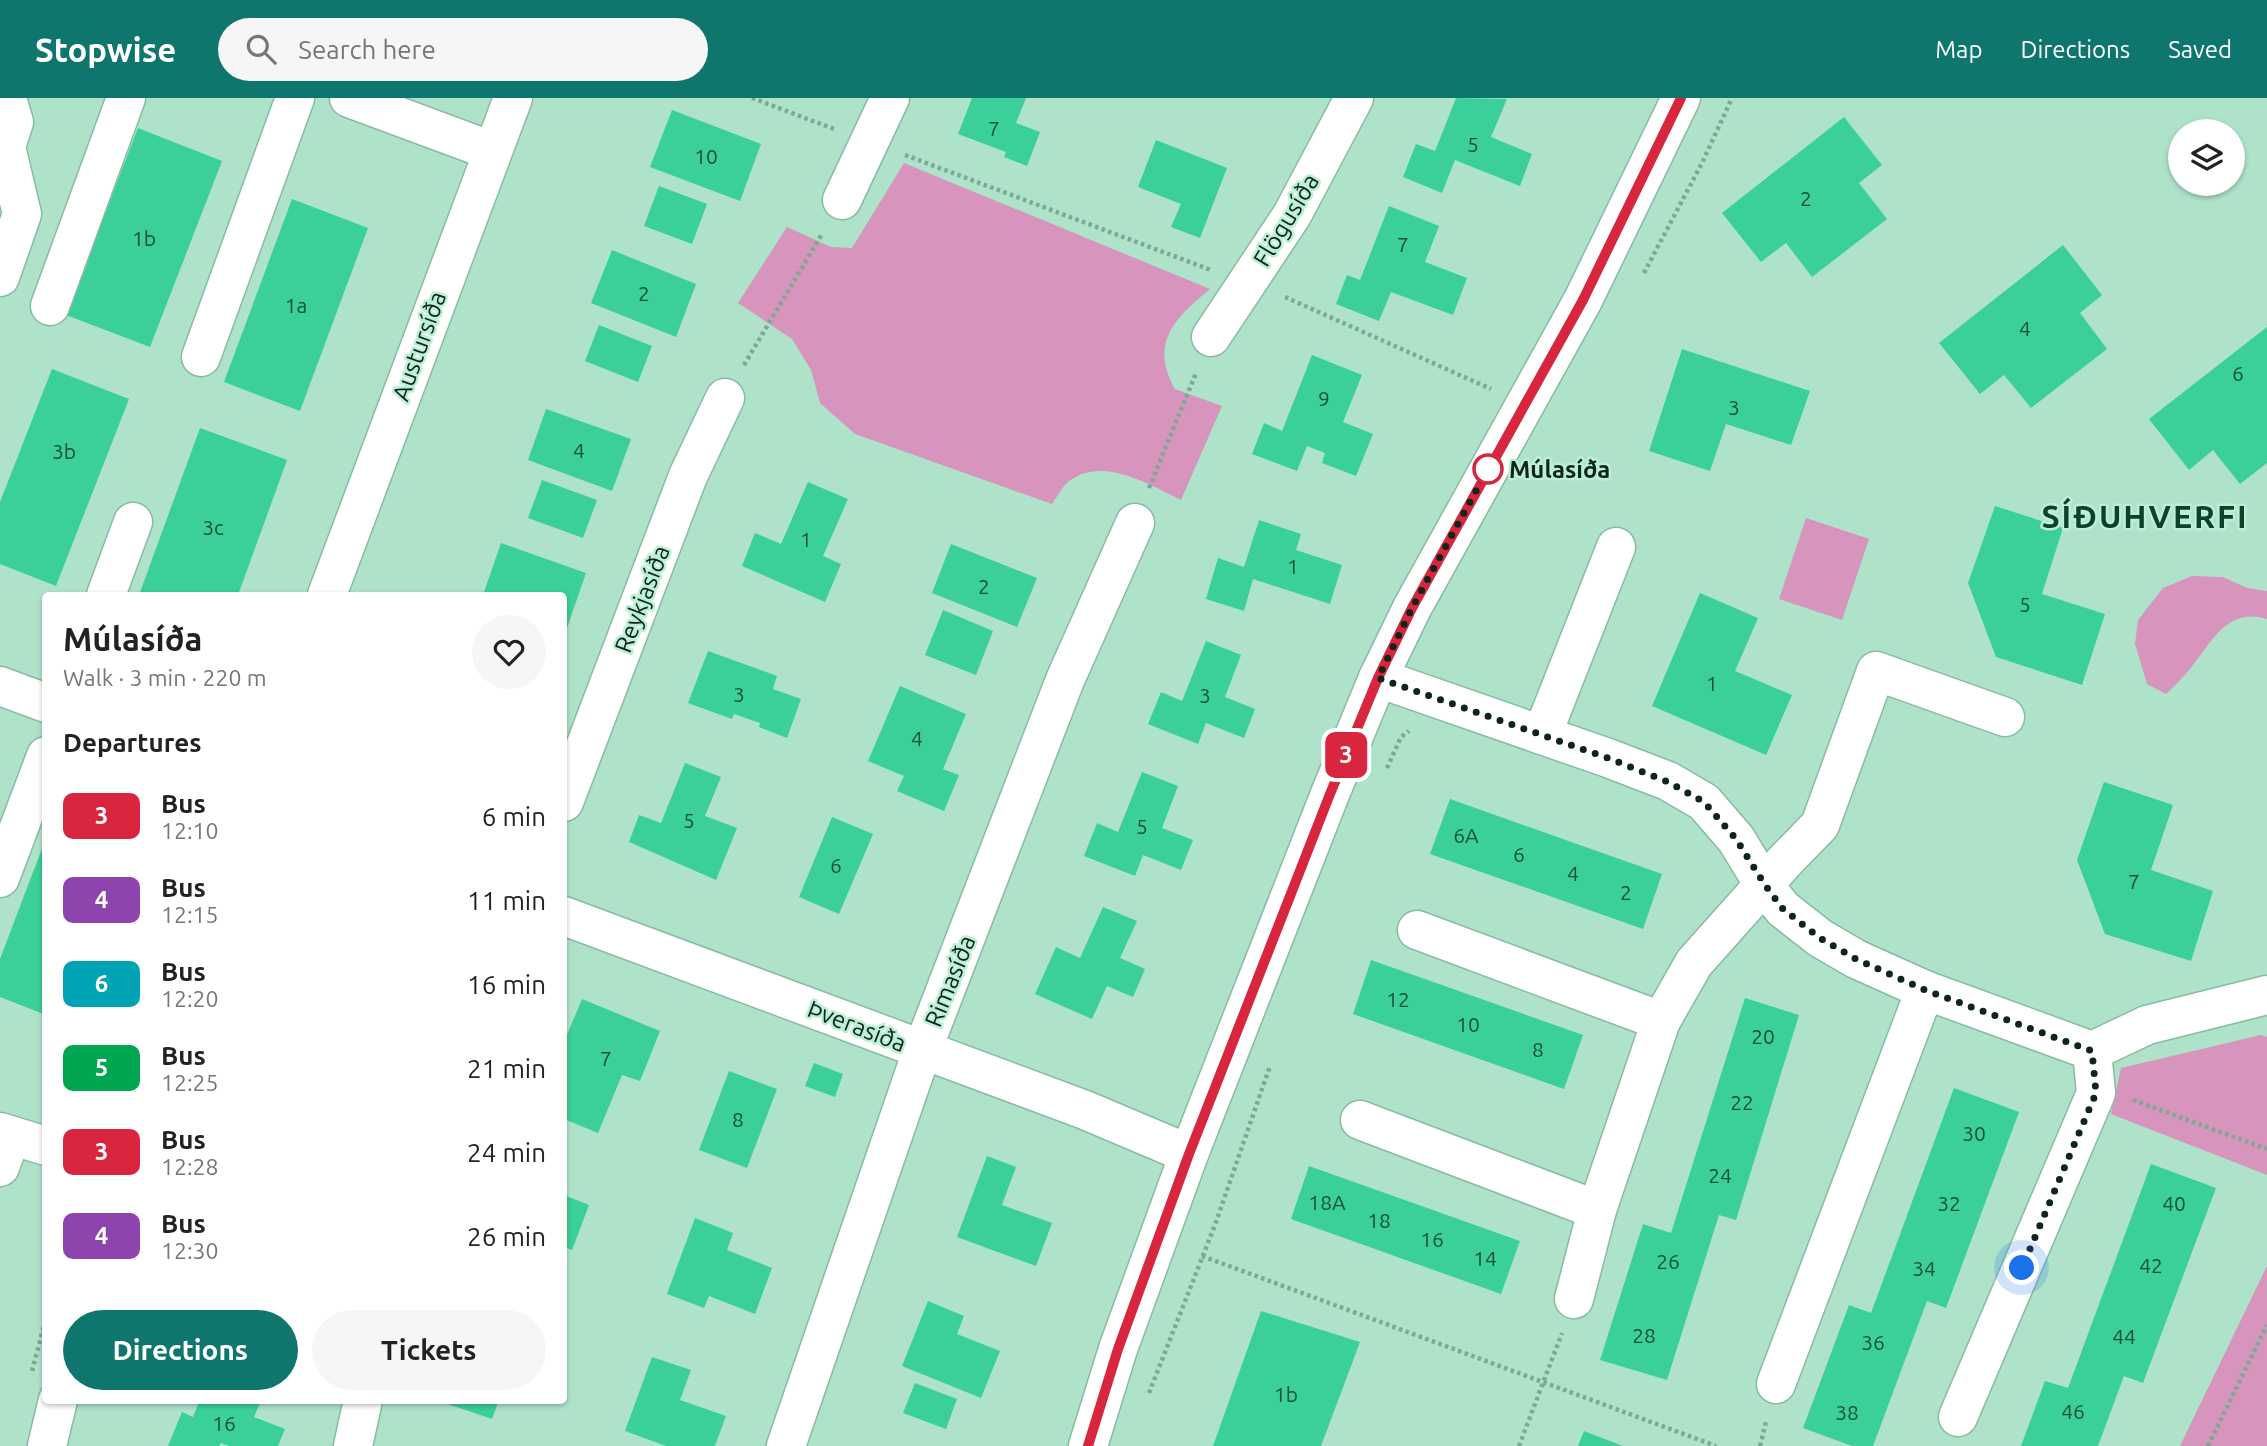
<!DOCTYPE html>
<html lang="en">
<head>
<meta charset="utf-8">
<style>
  :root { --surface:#fff; --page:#f6f6f6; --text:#222; --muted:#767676; --accent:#0f766e }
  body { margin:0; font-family:Ubuntu,sans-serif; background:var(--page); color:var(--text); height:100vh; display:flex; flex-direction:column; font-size:26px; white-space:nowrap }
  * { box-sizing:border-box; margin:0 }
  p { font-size:23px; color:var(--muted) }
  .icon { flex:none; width:38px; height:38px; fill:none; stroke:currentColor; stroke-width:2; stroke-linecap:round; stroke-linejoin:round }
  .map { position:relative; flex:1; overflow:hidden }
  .panel { position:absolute; left:42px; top:494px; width:525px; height:812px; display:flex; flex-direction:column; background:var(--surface); border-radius:7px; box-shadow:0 2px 5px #0004 }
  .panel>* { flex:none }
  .badge { padding:0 14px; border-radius:10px; font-size:24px; line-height:46px }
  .buttons { position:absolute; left:2168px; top:21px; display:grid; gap:14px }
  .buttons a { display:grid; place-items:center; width:77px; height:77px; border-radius:50%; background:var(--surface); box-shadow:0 2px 5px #0004; font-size:35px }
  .you { position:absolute; width:35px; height:35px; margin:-18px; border:5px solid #fff; border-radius:50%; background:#1a73e8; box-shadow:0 0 0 10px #1a73e833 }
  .map>.badge { position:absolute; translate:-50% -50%; box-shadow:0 0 0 4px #fff }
  h2 { padding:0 21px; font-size:26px; line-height:63px }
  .round { display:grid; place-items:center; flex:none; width:74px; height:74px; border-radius:37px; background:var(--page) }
  .overview { display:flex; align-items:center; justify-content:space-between; height:119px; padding:0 21px }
  h1 { font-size:33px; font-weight:700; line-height:52px }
  .button { display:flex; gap:14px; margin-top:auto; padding:14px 21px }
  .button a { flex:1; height:80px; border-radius:42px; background:var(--accent); color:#fff; font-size:28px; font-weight:700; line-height:80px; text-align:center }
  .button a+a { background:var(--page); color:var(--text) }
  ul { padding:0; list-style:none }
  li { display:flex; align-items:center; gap:21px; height:84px; padding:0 21px }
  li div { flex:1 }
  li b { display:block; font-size:26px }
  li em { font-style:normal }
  li .badge { min-width:77px; font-weight:700; text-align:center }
  header { display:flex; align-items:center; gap:42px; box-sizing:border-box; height:98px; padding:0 35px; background:var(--accent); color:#fff }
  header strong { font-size:33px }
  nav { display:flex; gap:38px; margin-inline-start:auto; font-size:24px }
  .search { width:490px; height:63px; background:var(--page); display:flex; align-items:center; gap:18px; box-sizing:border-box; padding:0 24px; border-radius:38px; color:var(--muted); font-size:26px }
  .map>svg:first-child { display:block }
  .green { fill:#d794bc }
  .building { fill:#3bd099 }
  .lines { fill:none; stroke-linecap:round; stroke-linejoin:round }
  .minor-casing { stroke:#88bba2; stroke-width:41 }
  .path { stroke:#7da893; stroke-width:4.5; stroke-dasharray:3.5 3.5; stroke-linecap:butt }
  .minor { stroke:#fff; stroke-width:38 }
  .line-casing { stroke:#fff; stroke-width:16 }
  .line { stroke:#d7263d; stroke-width:10 }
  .walk { stroke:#0f241b; stroke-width:7; stroke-dasharray:0 12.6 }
  .stop-dot { fill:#fff; stroke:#d7263d; stroke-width:3.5 }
  .labels { text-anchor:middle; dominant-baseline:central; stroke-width:5; stroke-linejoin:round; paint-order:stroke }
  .number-label { font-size:21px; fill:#1a4f3a }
  .street-label { font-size:24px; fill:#0f241b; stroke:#bbf0d6 }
  .stop-label { font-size:24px; font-weight:bold; fill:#0f241b; stroke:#bbf0d6; text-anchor:start }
  .district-label { font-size:32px; font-weight:bold; letter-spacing:2px; fill:#0c412e; stroke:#bbf0d6 }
</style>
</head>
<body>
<header>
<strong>Stopwise</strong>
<div class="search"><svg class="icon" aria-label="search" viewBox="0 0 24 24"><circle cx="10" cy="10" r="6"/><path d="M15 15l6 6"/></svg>Search here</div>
<nav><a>Map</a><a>Directions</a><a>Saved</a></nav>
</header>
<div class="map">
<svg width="2267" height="1348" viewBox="0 0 2267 1348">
  <rect width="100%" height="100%" fill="#aee3c9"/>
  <g class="green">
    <path d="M904,65L1210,191C1175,220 1149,245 1175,291L1222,308L1181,402C1148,386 1102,357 1068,384C1062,389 1057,399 1052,406L855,336L820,305L811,272L792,241L738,205L787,129L831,149L852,150Z"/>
    <path d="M1806,420L1869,441L1842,522L1779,501Z"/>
    <path d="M2192,478L2223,479L2247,490L2267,493V521C2228,509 2213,542 2193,567C2185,578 2175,587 2166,596L2147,586L2135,546L2138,522L2163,490Z"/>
    <path d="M2261,937L2267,939V1077L2111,1016L2121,970Z"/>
    <path d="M2267,1168V1348H2180Z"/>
  </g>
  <g class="building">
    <path d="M972,0H1026L1016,25L1040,34L1027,68L1004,59L1006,54L958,36Z"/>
    <path d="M1456,0L1507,1L1491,39L1532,56L1520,88L1455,62L1442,95L1403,79L1416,46L1435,53Z"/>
    <path d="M672,12L761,46L740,103L650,69Z"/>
    <path d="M1844,19L1882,67L1859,85L1887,121L1812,179L1786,145L1761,164L1722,115Z"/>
    <path d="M138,30L222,63L150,249L66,217Z"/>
    <path d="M1156,42L1227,70L1200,140L1171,129L1181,106L1138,89Z"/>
    <path d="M659,88L707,106L692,146L644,128Z"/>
    <path d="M292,101L368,130L300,313L224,284Z"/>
    <path d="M1389,108L1439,128L1425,164L1467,180L1453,217L1391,194L1379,223L1336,206L1347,177L1360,182Z"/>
    <path d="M2063,147L2102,197L2080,215L2107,251L2031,310L2004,277L1980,296L1939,245Z"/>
    <path d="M612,152L696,186L676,239L591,205Z"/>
    <path d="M599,227L652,248L638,284L585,263Z"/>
    <path d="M2267,229V365L2240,386L2213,352L2189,372L2149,321Z"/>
    <path d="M1682,251L1810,293L1791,347L1726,326L1710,373L1649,353Z"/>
    <path d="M1312,257L1362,277L1343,324L1373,336L1356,378L1322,365L1325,355L1307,348L1297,373L1252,356L1264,325L1282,333Z"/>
    <path d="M52,271L129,301L56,488L0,466V404Z"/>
    <path d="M546,311L631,341L612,393L528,362Z"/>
    <path d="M200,330L287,362L238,497H139Z"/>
    <path d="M542,382L597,402L583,440L528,420Z"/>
    <path d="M808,384L848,401L823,458L841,466L825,504L742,468L755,435L781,446Z"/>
    <path d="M1995,408L2063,430L2042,496L2105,516L2082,587L1996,559L1968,485Z"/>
    <path d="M1259,422L1301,436L1296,452L1342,467L1330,506L1253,481L1244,513L1206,501L1218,460L1244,469Z"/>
    <path d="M501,445L586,475L567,530L564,529V497H483Z"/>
    <path d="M951,446L1037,480L1017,529L932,495Z"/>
    <path d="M1700,495L1758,520L1735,573L1792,597L1766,657L1652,608Z"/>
    <path d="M943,512L993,533L976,577L925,557Z"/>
    <path d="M1206,543L1241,557L1225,599L1255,611L1244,640L1206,625L1198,646L1148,626L1161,594L1182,603Z"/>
    <path d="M708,553L777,578L773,591L801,601L787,640L759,629L760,625L734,616L732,621L688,605Z"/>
    <path d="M900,588L966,616L943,671L959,677L944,713L897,693L904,678L868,663Z"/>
    <path d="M685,665L721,679L705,718L737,730L716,782L629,744L639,717L661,725Z"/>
    <path d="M1142,674L1178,688L1162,730L1193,742L1181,772L1143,757L1135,778L1084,758L1097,725L1118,734Z"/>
    <path d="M2104,684L2173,707L2151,772L2213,793L2191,863L2105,836L2077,762Z"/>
    <path d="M1450,701L1662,776L1643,831L1430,756Z"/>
    <path d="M832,719L873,736L839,816L799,799Z"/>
    <path d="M46,740V917L0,899V861Z"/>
    <path d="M1103,809L1137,823L1120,860L1145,871L1133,899L1107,888L1092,921L1035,896L1056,849L1080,860Z"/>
    <path d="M1371,862L1583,937L1564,991L1353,916Z"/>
    <path d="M1745,900L1799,917L1736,1122L1719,1117L1667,1282L1600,1262L1643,1126L1671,1135Z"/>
    <path d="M582,901L660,933L640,983L622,977L598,1035L564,1021V989L567,980L564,978V944Z"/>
    <path d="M814,965L843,976L835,999L805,988Z"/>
    <path d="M729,973L777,991L747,1070L699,1052Z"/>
    <path d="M1954,990L2019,1014L1946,1210L1927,1203L1873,1348H1852L1803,1330L1849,1207L1871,1215Z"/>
    <path d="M987,1058L1016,1069L1002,1107L1052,1125L1036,1168L957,1139Z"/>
    <path d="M2151,1066L2216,1090L2143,1285L2124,1278L2098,1348H2021L2045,1283L2068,1290Z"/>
    <path d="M1309,1068L1520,1143L1501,1196L1291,1121Z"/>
    <path d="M564,1097L589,1107L572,1152L564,1149Z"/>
    <path d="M695,1120L733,1135L727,1152L772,1170L755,1216L709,1198L704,1210L667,1196Z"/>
    <path d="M928,1203L964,1218L957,1236L1000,1253L981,1300L902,1268Z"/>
    <path d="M1261,1213L1360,1244L1321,1348H1213Z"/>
    <path d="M652,1259L691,1272L680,1302L726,1318L715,1348H666L625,1333Z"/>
    <path d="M915,1285L957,1301L946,1331L903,1315Z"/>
    <path d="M200,1302H261L254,1319L285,1331L278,1348H229L221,1345L219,1348H168L182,1314L193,1319Z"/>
    <path d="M436,1302H499L492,1321Z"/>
    <path d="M1584,1333L1623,1348H1578Z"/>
  </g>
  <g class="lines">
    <g class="minor-casing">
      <g id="minor">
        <path d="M349,0L492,53"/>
        <path d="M842,102L890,0"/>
        <path d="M0,179L22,116L6,49L14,24L7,0"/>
        <path d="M50,208L126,0"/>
        <path d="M1211,239L1292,117L1354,0"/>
        <path d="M201,259L295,0"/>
        <path d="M106,497L133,424"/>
        <path d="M327,497L513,0"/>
        <path d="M1378,580L1608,660L1668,683L1704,704L1736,741L1764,787L1783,811L1820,840L1856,861L1925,892L2092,953"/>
        <path d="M0,588L46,605"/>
        <path d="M1542,637L1616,449"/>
        <path d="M564,704L688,378L725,300"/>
        <path d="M0,780L46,658"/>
        <path d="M564,818L1085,1012L1189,1056"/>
        <path d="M1417,832L1661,923"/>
        <path d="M1360,1022L1597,1112"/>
        <path d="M0,1034L46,1048"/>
        <path d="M0,1069L11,1039"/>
        <path d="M1574,1201L1597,1112L1661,923L1694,865L1784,764L1820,727L1876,573L2005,619"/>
        <path d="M1776,1286L1925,892"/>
        <path d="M1958,1319L2096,995L2092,953L2147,927L2267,897"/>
        <path d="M47,1348L58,1302"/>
        <path d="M353,1348L363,1302"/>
        <path d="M786,1348L922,953L1065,582L1135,425"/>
        <path d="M1088,1348L1118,1251L1189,1056L1330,696L1378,580L1412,510L1583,202L1681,0"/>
      </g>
    </g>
    <g class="path">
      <path d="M752,0L834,31"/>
      <path d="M905,57L1211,172"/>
      <path d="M1644,175L1702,65L1732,0"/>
      <path d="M1285,199L1491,291"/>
      <path d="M744,267L822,136"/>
      <path d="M1149,390L1196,275"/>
      <path d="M1387,670L1401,639L1409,633"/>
      <path d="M2133,1002L2267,1051"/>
      <path d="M1202,1158L1716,1348"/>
      <path d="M32,1273L46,1220"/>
      <path d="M1149,1295L1215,1127L1270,968"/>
      <path d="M1519,1348L1562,1235"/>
      <path d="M1760,1348L1766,1324"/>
      <path d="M2208,1348L2267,1227"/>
    </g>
    <use href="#minor" class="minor"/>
  </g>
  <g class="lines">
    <g class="line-casing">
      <path id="line" d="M1088,1348L1118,1251L1189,1056L1330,696L1378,580L1412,510L1583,202L1681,0"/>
    </g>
    <use href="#line" class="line"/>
    <path class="walk" d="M1488,371L1412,510L1378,580L1608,660L1668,684L1704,704L1736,741L1765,787L1783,811L1820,840L1856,861L1925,892L2092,953L2096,995L2022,1170"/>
  </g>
  <circle class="stop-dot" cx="1488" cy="371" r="14"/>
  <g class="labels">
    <g class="number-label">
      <text x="994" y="30">7</text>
      <text x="1473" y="46">5</text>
      <text x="706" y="58">10</text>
      <text x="1806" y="100">2</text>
      <text x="144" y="140">1b</text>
      <text x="1403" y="146">7</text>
      <text x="644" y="195">2</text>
      <text x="296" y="207">1a</text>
      <text x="2025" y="230">4</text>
      <text x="2238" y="275">6</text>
      <text x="1324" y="300">9</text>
      <text x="1734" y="309">3</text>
      <text x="579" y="352">4</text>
      <text x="64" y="353">3b</text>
      <text x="213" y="429">3c</text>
      <text x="806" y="441">1</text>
      <text x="1293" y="468">1</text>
      <text x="984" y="488">2</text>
      <text x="2025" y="506">5</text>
      <text x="1712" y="585">1</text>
      <text x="739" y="596">3</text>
      <text x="1205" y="597">3</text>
      <text x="917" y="640">4</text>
      <text x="689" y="722">5</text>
      <text x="1142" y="728">5</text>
      <text x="1466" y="737">6A</text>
      <text x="1519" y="756">6</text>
      <text x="836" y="767">6</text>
      <text x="1573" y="775">4</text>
      <text x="2134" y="783">7</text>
      <text x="1626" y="794">2</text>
      <text x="1398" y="901">12</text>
      <text x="1468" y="926">10</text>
      <text x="1763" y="938">20</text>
      <text x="1538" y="951">8</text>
      <text x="606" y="960">7</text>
      <text x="1742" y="1004">22</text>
      <text x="738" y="1021">8</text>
      <text x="1974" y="1035">30</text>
      <text x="1720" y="1077">24</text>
      <text x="1327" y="1104">18A</text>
      <text x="1949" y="1105">32</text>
      <text x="2174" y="1105">40</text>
      <text x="1379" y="1122">18</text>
      <text x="1432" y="1141">16</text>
      <text x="1485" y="1160">14</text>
      <text x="1668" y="1163">26</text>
      <text x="2151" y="1167">42</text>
      <text x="1924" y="1170">34</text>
      <text x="1644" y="1237">28</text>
      <text x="2124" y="1238">44</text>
      <text x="1873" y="1244">36</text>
      <text x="1286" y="1296">1b</text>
      <text x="2073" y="1313">46</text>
      <text x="1847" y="1314">38</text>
      <text x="224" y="1325">16</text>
    </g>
    <g class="street-label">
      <text transform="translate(1286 122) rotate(-59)">Flögusíða</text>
      <text transform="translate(419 248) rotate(-70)">Austursíða</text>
      <text transform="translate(642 501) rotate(-69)">Reykjasíða</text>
      <text transform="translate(950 883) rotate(-68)">Rimasíða</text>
      <text transform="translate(857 928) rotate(21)">Þverasíða</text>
    </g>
    <g class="stop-label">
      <text x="1509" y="371">Múlasíða</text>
    </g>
    <g class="district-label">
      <text x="2145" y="418">SÍÐUHVERFI</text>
    </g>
  </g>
</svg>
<div class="buttons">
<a><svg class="icon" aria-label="layers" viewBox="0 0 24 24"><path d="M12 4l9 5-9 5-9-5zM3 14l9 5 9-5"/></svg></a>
</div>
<div class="you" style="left:2022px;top:1170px"></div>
<b class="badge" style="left:1346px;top:657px;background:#d7263d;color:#fff">3</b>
<section class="panel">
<div class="overview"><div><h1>Múlasíða</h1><p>Walk · 3 min · 220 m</p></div><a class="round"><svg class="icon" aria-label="heart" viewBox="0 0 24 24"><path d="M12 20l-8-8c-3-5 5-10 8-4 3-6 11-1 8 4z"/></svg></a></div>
<h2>Departures</h2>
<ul>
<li><span class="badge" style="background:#d7263d;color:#fff">3</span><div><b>Bus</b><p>12:10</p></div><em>6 min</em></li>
<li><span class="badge" style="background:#8e44ad;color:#fff">4</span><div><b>Bus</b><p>12:15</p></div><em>11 min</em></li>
<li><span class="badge" style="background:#00a3b4;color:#fff">6</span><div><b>Bus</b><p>12:20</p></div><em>16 min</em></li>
<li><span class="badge" style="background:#00a651;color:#fff">5</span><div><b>Bus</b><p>12:25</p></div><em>21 min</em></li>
<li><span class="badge" style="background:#d7263d;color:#fff">3</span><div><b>Bus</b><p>12:28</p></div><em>24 min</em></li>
<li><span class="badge" style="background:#8e44ad;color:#fff">4</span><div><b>Bus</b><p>12:30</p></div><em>26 min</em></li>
</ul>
<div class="button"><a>Directions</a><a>Tickets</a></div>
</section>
</div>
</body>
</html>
